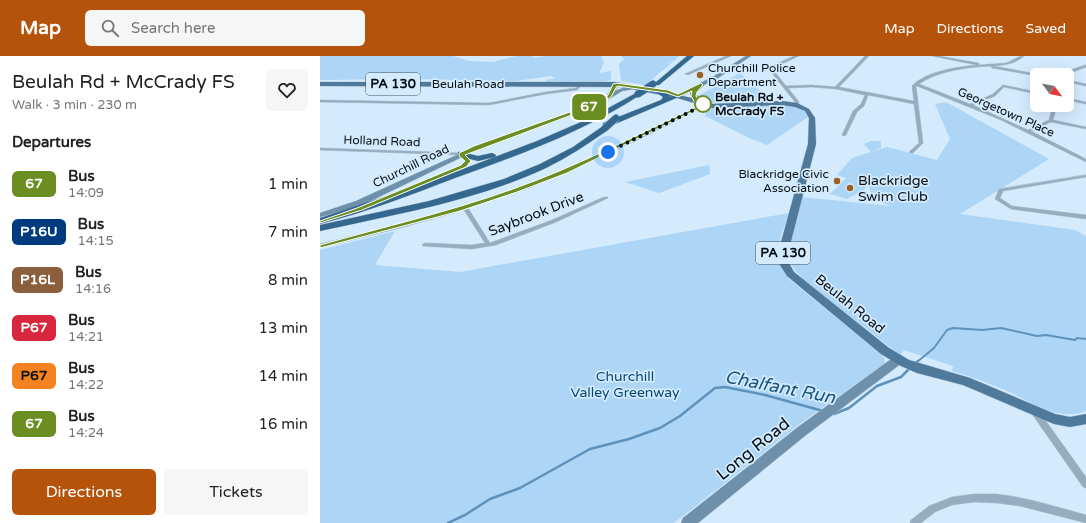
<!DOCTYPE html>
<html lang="en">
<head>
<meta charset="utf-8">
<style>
  :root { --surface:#fff; --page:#f6f6f6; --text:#222; --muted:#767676; --accent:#b45309 }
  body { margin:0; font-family:"Varela Round",sans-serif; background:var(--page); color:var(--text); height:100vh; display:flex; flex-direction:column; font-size:15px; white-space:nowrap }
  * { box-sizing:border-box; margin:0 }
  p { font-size:13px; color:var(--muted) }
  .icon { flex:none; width:22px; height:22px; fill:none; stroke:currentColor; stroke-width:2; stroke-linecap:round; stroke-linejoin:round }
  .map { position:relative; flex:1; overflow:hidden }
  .drawer { display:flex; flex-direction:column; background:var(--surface); width:320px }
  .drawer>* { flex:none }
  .badge { padding:0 8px; border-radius:6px; font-size:14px; line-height:26px }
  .needle { width:26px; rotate:122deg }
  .fabs { position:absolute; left:710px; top:12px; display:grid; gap:8px }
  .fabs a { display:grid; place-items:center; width:44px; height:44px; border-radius:6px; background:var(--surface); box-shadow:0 4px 16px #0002; font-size:20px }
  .you { position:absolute; width:20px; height:20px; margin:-10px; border:3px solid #fff; border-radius:50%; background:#1a73e8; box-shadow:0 0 0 6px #1a73e833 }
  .map>.badge { position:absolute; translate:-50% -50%; box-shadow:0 0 0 2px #fff }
  h2 { padding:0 12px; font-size:15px; line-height:36px }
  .round { display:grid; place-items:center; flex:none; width:42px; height:42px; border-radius:6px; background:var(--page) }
  .overview { display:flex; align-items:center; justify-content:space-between; height:68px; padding:0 12px }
  h1 { font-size:19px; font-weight:600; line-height:30px }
  .button { display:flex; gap:8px; margin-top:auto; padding:8px 12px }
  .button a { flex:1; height:46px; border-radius:6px; background:var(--accent); color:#fff; font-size:16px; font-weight:600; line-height:46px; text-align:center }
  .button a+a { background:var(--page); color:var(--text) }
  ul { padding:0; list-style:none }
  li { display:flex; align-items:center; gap:12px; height:48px; padding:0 12px }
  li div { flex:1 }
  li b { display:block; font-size:15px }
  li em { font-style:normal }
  li .badge { min-width:44px; font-weight:700; text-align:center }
  header { display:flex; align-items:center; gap:24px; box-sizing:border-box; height:56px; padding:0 20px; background:var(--accent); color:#fff }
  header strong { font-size:19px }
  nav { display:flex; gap:22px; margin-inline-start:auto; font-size:14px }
  .search { width:280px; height:36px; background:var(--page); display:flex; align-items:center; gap:10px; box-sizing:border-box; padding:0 14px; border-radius:6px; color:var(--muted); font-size:15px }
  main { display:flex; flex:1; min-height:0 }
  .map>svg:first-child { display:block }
  .green { fill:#add5f6 }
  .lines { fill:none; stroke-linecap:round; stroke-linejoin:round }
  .stream-far1 { stroke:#5e92bb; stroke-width:2 }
  .stream { stroke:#5e92bb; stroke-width:2.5 }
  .street-casing { stroke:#b3c8d9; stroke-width:1 }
  .secondary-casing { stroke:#b3c8d9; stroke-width:1 }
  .primary-casing { stroke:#b3c8d9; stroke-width:1 }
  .highway-casing { stroke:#b3c8d9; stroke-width:1 }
  .street { fill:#96adc0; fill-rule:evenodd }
  .secondary { fill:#6e90ab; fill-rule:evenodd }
  .primary { fill:#507a9c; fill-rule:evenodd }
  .highway { fill:#35688f; fill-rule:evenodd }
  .highway-bridge-casing { stroke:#b3c8d9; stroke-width:8; stroke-linecap:butt }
  .highway-bridge { stroke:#35688f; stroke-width:7 }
  .line { fill:#6b8e23; stroke:#fff }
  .walk { stroke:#060e14; stroke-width:4; stroke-dasharray:0 7.2 }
  .poi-dot { fill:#9c6122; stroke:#d4ebfe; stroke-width:1.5 }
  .stop-dot { fill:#fff; stroke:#6b8e23; stroke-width:2 }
  .labels { text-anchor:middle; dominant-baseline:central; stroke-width:3.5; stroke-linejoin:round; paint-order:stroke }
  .far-poi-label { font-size:12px; fill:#060e14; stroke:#d4ebfe; text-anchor:start }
  .far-street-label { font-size:12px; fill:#060e14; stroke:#d4ebfe }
  .far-stop-label { font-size:12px; font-weight:bold; fill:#060e14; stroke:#d4ebfe; text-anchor:start }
  .shield { fill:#d4ebfe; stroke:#44505a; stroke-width:1 }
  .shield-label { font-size:13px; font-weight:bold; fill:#060e14 }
  .poi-label { font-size:14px; fill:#060e14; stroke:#d4ebfe; text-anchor:start }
  .street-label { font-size:14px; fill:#060e14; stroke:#d4ebfe }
  .park-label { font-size:14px; fill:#064870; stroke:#d4ebfe }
  .near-street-label { font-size:17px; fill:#060e14; stroke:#d4ebfe }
  .near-water-label { font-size:18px; font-style:italic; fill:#19547d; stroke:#d4ebfe }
</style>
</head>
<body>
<header>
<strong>Map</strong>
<div class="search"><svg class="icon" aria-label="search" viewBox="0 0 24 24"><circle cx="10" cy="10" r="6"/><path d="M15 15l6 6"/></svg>Search here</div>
<nav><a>Map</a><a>Directions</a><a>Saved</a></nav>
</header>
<main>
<section class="drawer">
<div class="overview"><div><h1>Beulah Rd + McCrady FS</h1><p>Walk · 3 min · 230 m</p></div><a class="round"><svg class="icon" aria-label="heart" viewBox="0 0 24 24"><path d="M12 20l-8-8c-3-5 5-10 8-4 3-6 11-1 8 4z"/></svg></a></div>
<h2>Departures</h2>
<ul>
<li><span class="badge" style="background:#6b8e23;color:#fff">67</span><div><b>Bus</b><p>14:09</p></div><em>1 min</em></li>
<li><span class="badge" style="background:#003b80;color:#fff">P16U</span><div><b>Bus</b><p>14:15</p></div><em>7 min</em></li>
<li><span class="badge" style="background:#8b5e3c;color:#fff">P16L</span><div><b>Bus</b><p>14:16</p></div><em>8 min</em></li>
<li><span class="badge" style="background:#d7263d;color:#fff">P67</span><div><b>Bus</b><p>14:21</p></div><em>13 min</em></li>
<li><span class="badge" style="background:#f58220;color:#111">P67</span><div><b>Bus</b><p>14:22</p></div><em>14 min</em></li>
<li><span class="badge" style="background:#6b8e23;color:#fff">67</span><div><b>Bus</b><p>14:24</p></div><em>16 min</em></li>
</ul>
<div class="button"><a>Directions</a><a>Tickets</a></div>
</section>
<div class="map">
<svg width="766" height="467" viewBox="0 0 766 467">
  <rect width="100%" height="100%" fill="#d4ebfe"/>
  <g class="green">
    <path d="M0,0H133L149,5L173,6L196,0H211L216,2L225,0H281L284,7L279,17L291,15V24L284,26H225L226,24L235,22L231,20L196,25L90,23L0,24Z"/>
    <path d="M301,0H359L354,5L344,8L353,6L325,29L301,25L299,8L304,3Z"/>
    <path d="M420,17C428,24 450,45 459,48C471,52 482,48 488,61L447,89L429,82L385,60L389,47L376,41Z"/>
    <path d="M626,46L729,103L640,158L755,174L766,180V355C737,366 711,346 685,334C667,327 650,320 632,315L633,310L584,294L580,299L483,223C478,217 471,211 469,203C465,187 477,158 481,141L572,150L553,144L548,128L544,134L527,143L510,138L526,122L517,119L532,102L551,96L544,88L551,85H561V92L552,96L567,91L617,104L630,83L615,48Z"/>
    <path d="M389,109L390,118L339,137L305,126Z"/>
    <path d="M469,157C460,183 450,200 470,224L561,298C565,302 566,304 563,309L481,367L354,467H0V194L75,175L55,209L140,216Z"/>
  </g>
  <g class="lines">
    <path class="stream-far1" d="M597,306L614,292L627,274L633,272L662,274L681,272L717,280L726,279L755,284L757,282L766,283"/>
    <g class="stream">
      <path d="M595,307L598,305"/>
      <path d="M514,358L529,352L557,330L581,321L590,312"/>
      <path d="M128,467L145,459L170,443L200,432L270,393L309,383L340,372L360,360L395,332L405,331L445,339L503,355"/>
    </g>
    <g class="street-casing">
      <g id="street">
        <path d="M406,0H411L368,19L365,18Z"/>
        <path d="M474,0H479L455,11V16L466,30L492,29L515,31L545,0H549L519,31L594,45L592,30C606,15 637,11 657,9L612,0H619L658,7H659V9C668,8 677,8 686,7C692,5 697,0 704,0C691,12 672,9 656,11C637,13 615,17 599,28L650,48L673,38L683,29L717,36V38L684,31L675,40L653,49L708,74L729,64L733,49H737L733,64L766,71V73L731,66L711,75L766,103V106L681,64L597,30H596L603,87L593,97H591L589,96L599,87L594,48L548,39L544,50L537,56L526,79L523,80L522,79L533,55L541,48L545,39L516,33L492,31L468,32L479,46L478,50H476L475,46L451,16L452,10Z"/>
        <path d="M766,9V11C760,13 748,19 742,19L750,14Z"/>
        <path d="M673,10L717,18L719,19H717V20L672,12L671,11Z"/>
        <path d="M747,24L766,28V30L747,26Z"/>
        <path d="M260,27L263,28L257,34L226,38L169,49L0,46V44L169,47L226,36L256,32Z"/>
        <path d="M747,42L766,46V48L747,44Z"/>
        <path d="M385,47L388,48L321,82L254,113L209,132L148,152L170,187L232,164L284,141H288V142L236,166L176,189L152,193L103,190L102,189L103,188L105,187L152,189L165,187L144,154L80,172L0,192V188C69,171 139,155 206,130C268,106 326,76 385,47Z"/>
        <path d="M0,92L141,97L143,98L141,99L0,94Z"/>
        <path d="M766,119V121L683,135L680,142L692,150L766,159V163L691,153L675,143L679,133Z"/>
        <path d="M715,353L718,354L766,421V432L763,431L712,358L711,356L712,354Z"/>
        <path d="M654,438C661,438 668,438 676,438C706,441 737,451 766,459V467L700,450L677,447L654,446L632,449L615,456L601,467H590L591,464L609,450L632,441Z"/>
      </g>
    </g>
    <g class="secondary-casing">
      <g id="secondary">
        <path d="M426,0H431L398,22L360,41L355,40L394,20Z"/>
        <path d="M294,27L299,28L295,35C301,32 313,29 320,32L302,35L278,50L167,89L42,149L0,161V157L36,145L163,87L274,48L286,41Z"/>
        <path d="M578,300L582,301L583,304L582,307L486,379L378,467H361L363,462L478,371L574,301Z"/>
      </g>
    </g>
    <g class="primary-casing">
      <path id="primary" d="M0,26H296L372,42L370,37L381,27L384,29L376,37L379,44L392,48L462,45L477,47L489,53L495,62L496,88L468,197L470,209L474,216L569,292L589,304L650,322L735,358L750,361L766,358V368L750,371L734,368L643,329L597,317L581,310L561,298L467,220L460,209L458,197L488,88L489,62L485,55L475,51L462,49L392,52L357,42L301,31L0,30Z"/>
    </g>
    <g class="highway-casing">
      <g id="highway">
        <path d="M367,0H374L339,29H335V27Z"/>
        <path d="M340,35L349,39L350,41L358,38L361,40L288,71V74C268,88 248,101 226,112C155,145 76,158 0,175V169L109,145L184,123L220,108L253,91L283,70V67L341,44L343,41L337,37Z"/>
        <path d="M318,36L321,38L320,39C263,76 199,99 135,122C91,139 46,156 0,168V162L114,124L217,85L268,63Z"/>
        <path d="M138,96H141L158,100L172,97L176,99L175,101L158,105L138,100Z"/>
      </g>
    </g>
    <use href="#street" class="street"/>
    <use href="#secondary" class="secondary"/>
    <use href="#primary" class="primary"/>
    <use href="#highway" class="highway"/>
    <g class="highway-bridge-casing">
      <g id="highway-bridge">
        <path d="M318,38L333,28"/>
        <path d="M285,72L296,62"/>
      </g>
    </g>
    <use href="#highway-bridge" class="highway-bridge"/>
  </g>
  <path class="line" d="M296,27L348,34L358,38L381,27L383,29L377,36L376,40L379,45L388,48L247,117L197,136L140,155L0,192V189C63,171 129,156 193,133C258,110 319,78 381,49L375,47L371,40L372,35L358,41L347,37L297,30L291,41L281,48L145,99L151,105L146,111L42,154L0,167V165L37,152L141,109L145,105L139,100V97L154,90L278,46L288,39L293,28Z"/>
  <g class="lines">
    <path class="walk" d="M288,96L386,48H383"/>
  </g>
  <g class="poi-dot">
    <circle cx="380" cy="19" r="4"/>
    <circle cx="517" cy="125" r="4"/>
    <circle cx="530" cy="132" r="4"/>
  </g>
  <circle class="stop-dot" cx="383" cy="48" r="8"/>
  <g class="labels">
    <g class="far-poi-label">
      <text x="388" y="12">Churchill Police<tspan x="388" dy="14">Department</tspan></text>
      <text x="509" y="118" text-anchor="end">Blackridge Civic<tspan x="509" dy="14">Association</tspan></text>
    </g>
    <g class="far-street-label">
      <text x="148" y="28">Beulah Road</text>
      <text transform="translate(686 56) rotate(24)">Georgetown Place</text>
      <text transform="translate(62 85) rotate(2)">Holland Road</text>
      <text transform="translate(91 110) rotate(-26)">Churchill Road</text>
    </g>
    <g class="far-stop-label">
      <text x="395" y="41">Beulah Rd +<tspan x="395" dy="14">McCrady FS</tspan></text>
    </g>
    <g class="shield">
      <rect x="46" y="17" width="54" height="22" rx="3"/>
      <rect x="436" y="186" width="54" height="22" rx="3"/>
    </g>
    <g class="shield-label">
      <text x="73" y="28">PA 130</text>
      <text x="463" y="197">PA 130</text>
    </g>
    <g class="poi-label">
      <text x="538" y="124">Blackridge<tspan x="538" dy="16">Swim Club</tspan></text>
    </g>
    <g class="street-label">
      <text transform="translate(216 158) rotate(-21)">Saybrook Drive</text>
      <text transform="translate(530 248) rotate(39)">Beulah Road</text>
    </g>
    <g class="park-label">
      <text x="305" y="320">Churchill<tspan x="305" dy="16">Valley Greenway</tspan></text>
    </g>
    <g class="near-street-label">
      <text transform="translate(433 393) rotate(-39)">Long Road</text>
    </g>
    <g class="near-water-label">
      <text transform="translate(460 331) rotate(11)">Chalfant Run</text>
    </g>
  </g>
</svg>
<div class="fabs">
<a><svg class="needle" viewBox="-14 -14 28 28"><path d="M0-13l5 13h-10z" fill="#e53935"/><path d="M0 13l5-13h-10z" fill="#767676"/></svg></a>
</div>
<div class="you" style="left:288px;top:96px"></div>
<b class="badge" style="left:269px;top:51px;background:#6b8e23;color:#fff">67</b>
</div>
</main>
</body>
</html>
